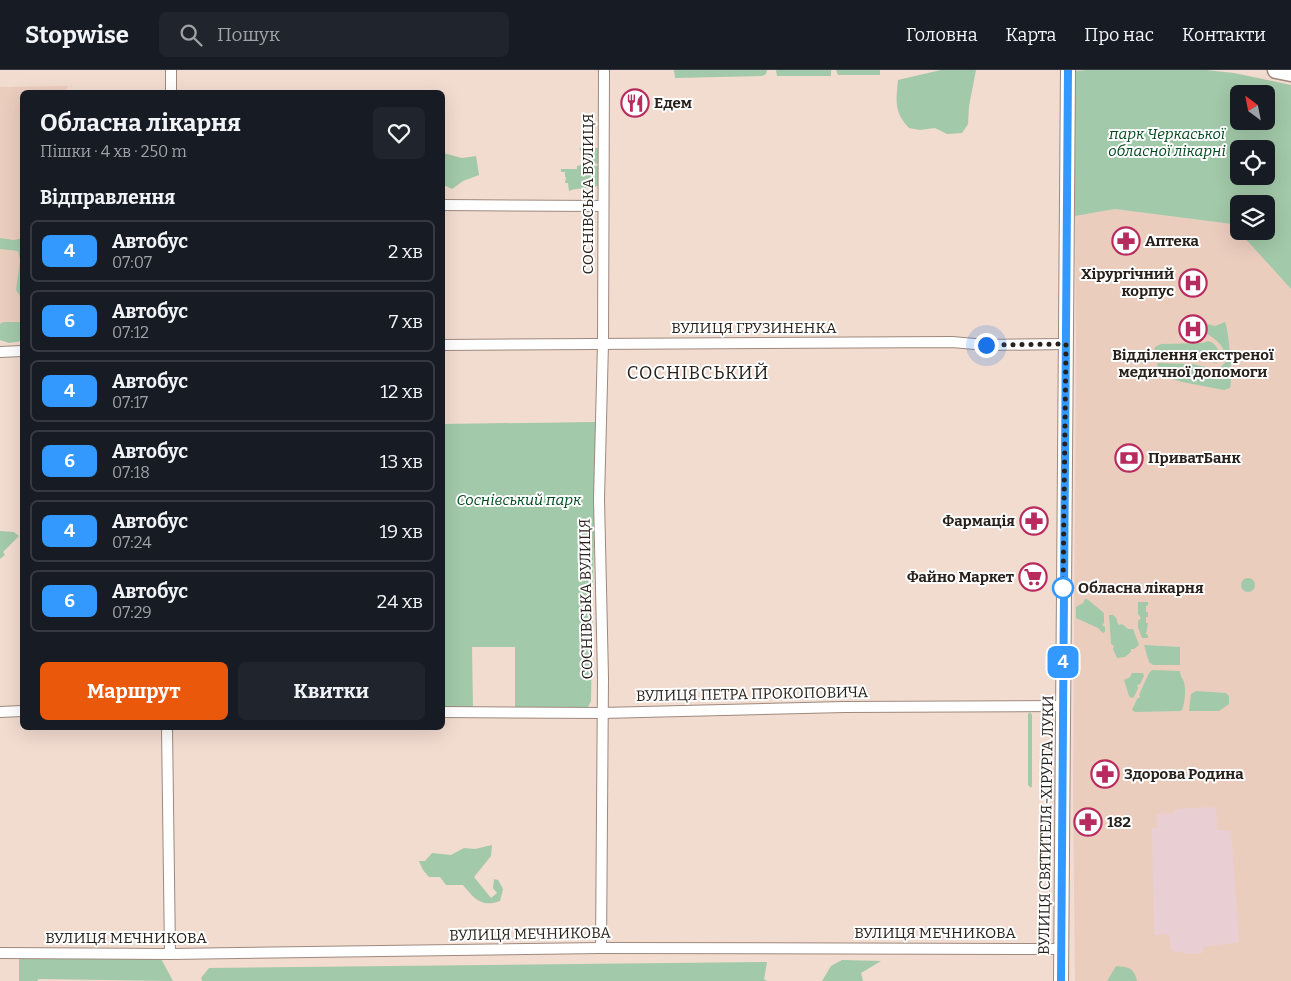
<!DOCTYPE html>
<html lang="uk">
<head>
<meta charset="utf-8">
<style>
  :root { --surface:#171b24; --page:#20242c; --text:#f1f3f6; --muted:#9ea1a6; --line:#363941; --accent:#ea580c }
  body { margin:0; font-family:Bitter,serif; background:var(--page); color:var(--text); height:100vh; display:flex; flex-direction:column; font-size:19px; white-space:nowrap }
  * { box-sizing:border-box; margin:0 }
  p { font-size:16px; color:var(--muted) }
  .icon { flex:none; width:28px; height:28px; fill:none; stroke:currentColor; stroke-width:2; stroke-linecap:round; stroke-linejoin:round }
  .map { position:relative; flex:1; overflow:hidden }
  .details { position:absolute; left:20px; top:20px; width:425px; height:640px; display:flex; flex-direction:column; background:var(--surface); border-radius:8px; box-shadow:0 5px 20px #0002 }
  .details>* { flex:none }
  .badge { padding:0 10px; border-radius:8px; font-size:18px; line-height:32px }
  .needle { width:32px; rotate:328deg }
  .fabs { position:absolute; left:1230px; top:15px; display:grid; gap:10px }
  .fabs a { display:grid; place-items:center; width:45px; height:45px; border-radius:8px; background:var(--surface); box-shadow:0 5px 20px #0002; font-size:25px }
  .you { position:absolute; width:25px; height:25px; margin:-12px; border:4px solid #fff; border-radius:50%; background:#1a73e8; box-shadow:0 0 0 8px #1a73e833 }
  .map>.badge { position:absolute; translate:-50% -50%; box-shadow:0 0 0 2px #fff }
  h2 { padding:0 20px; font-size:19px; line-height:45px }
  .round { display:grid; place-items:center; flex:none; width:52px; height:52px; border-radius:8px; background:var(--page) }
  .headline { display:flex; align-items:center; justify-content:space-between; height:85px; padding:0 20px }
  h1 { font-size:24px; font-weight:700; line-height:38px }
  .button { display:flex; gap:10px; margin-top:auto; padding:10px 20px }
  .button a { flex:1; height:58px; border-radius:8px; background:var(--accent); color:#fff; font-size:20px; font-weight:700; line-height:58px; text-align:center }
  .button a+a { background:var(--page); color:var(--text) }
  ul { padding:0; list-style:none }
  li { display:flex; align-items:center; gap:15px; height:62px; margin:0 10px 8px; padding:0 10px; border:2px solid var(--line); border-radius:8px }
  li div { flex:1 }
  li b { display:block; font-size:19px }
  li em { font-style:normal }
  li .badge { min-width:55px; font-weight:700; text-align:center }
  header { display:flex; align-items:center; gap:30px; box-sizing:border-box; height:70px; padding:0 25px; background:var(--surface); border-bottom:1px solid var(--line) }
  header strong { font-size:24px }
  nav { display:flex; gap:28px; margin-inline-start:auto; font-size:18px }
  .search { width:350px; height:45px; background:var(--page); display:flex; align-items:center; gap:12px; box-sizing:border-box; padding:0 18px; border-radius:8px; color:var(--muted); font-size:19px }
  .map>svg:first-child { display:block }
  .built { fill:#ebcdbe }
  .industrial { fill:#e9cfd4 }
  .green { fill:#a2c9a9; fill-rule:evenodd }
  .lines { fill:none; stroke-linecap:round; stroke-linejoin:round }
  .street-casing { stroke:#9e897e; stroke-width:12 }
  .secondary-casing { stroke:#9e897e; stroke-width:16 }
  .primary-casing { stroke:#9e897e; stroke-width:19 }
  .street { stroke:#fff; stroke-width:10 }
  .secondary { stroke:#fff; stroke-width:14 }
  .primary { stroke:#fff; stroke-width:16 }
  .line-casing { stroke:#fff; stroke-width:11 }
  .line { stroke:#39f; stroke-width:8 }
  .walk { stroke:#28201b; stroke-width:5; stroke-dasharray:0 9 }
  .stop-dot { fill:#fff; stroke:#39f; stroke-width:2.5 }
  .labels { text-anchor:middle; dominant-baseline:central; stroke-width:4; stroke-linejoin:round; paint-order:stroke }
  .poi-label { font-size:15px; font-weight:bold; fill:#28201b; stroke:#fff; text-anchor:start }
  .park-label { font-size:15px; font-style:italic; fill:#004a1d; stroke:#fff }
  .street-label { font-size:15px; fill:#28201b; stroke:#fff }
  .stop-label { font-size:15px; font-weight:bold; fill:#28201b; stroke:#fff; text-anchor:start }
  .quarter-label { font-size:18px; letter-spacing:1px; fill:#28201b; stroke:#fff }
</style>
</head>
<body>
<header>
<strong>Stopwise</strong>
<div class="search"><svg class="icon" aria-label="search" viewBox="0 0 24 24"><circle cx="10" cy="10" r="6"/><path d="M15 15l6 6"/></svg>Пошук</div>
<nav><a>Головна</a><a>Карта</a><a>Про нас</a><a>Контакти</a></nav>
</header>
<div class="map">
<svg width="1291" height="911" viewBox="0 0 1291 911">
  <rect width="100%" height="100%" fill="#f2dbcf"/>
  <g class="built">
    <path d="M68,16L65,22H22V261L0,262V17Z"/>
    <path d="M1115,139L1232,154L1291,219V911H1075L1073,720L1076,278L1075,146Z"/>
  </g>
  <path class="industrial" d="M1216,737L1217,760L1231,761L1239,872L1203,877V883L1187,884L1171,880L1169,864L1154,865L1152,758H1157V744L1173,743L1176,739Z"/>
  <g class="green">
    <path d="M674,0H767L766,4L762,6L675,8Z"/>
    <path d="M776,0H831V6H777Z"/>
    <path d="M836,0H880V5H838Z"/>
    <path d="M941,0H976L969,36L968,54L962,63L947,64L935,58L920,60L909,58C894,42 896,31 898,10Z"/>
    <path d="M1088,0H1206L1234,3L1291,15V219L1232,154L1115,139L1075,146V1ZM1239,24H1266V51H1239ZM1239,79H1266V106H1239ZM1239,134H1266V161H1239Z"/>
    <path d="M579,78H598L600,79V94L585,93L584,86Z"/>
    <path d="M443,83L462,88L476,86L479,105L463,111L452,119L446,116H443Z"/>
    <path d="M581,95L599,96L600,115C589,120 577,117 569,121L568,113H565L566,107H565V102H561V99H577V96Z"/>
    <path d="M0,168L14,170L22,168V229L16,220L20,190L18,181L0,179Z"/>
    <path d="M3,252H22V271L9,273L0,270V254Z"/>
    <path d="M1225,252C1229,261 1233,309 1230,318L1224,320L1182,312L1169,308L1157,295L1158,293L1193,294L1217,300L1225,293C1227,279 1219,271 1207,264V254L1215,256Z"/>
    <path d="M1208,271C1216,273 1220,281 1220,289L1216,293L1189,286H1156L1154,283L1155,277L1161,274L1203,273Z"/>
    <path d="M596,352L591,631L588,637L578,638L515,640V577H472L473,640H443L442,354Z"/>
    <path d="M0,461L14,462L19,466L3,482L5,485L0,489Z"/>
    <circle cx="1248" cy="515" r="7"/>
    <path d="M1085,529H1087L1104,543V553L1102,555L1105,557V562L1103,563L1098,558L1076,548V537L1083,533Z"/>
    <path d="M1138,532H1148V535L1146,536V542H1148V547H1146V553H1148L1146,564L1148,565V568H1142L1138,557V551L1141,548L1138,544Z"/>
    <path d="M1109,545H1113L1117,549V552L1119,555L1122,554L1128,559H1133L1139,575L1134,579H1131V582L1125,587L1117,588L1113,579L1114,576L1111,574Z"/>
    <path d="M1144,575L1180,577V595H1153L1149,592Z"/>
    <path d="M1152,600L1180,601C1180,606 1182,607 1184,612C1186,619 1185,636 1181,641L1135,642L1132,640L1137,629L1140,627L1139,625L1149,603Z"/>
    <path d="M1132,603H1143L1144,606L1140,614L1137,615L1138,618L1134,627L1131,628L1129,626L1124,610L1130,607Z"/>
    <path d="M1196,621L1226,623L1229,626V634L1219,641H1189L1191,624Z"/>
    <path d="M1030,642L1032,645V716L1031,718L1028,715V644Z"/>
    <path d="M492,775L491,786L474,807L491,828L497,823L493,818L494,809L498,810L503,819L500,831C481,838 474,828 463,815H446L440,807H429L423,800L419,791H425L432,783L451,785L464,778L475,779Z"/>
    <path d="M19,886L160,887L173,911L39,909L37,911H19Z"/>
    <path d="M842,890L881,891L861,903L863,911H822L831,896Z"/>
    <path d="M767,892L764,909L767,911H202L201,908L209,898Z"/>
    <path d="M1116,896C1129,897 1134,898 1137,911H1107Z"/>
  </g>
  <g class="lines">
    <g class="street-casing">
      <g id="street">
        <path d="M171,0V22"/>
        <path d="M442,135L603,136"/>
        <path d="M442,275L952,272L986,275L1066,274"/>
        <path d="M0,282L22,281"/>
        <path d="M0,642L22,641"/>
        <path d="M442,642L602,643L844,637L1063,636"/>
        <path d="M167,658L170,884"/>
        <path d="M601,878L603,608L599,429L603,273L604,0"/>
        <path d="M0,883L170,884L601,878L1061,879"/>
      </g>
    </g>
    <g class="secondary-casing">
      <path id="secondary" d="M1061,911L1068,0"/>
    </g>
    <g class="primary-casing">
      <path id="primary" d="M1276,0L1291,3"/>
    </g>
    <use href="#street" class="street"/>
    <use href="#secondary" class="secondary"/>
    <use href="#primary" class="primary"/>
  </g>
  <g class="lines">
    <g class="line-casing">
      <path id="line" d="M1061,911L1068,0"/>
    </g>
    <use href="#line" class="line"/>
    <path class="walk" d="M986,275L1066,274L1063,518"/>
  </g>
  <defs>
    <g id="restaurant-ring" transform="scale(1.4375)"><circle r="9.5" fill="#fff" stroke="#b82b5e" stroke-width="1.5"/><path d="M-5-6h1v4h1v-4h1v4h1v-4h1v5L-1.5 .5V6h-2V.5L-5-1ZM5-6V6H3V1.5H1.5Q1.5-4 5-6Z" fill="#b82b5e"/></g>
    <g id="pharmacy-ring" transform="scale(1.4375)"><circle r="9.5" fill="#fff" stroke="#b82b5e" stroke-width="1.5"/><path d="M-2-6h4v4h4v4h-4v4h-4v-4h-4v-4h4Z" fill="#b82b5e"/></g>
    <g id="hospital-ring" transform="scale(1.4375)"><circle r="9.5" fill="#fff" stroke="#b82b5e" stroke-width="1.5"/><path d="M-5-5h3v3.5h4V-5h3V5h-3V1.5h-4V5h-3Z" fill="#b82b5e"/></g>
    <g id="bank-ring" transform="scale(1.4375)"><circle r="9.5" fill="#fff" stroke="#b82b5e" stroke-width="1.5"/><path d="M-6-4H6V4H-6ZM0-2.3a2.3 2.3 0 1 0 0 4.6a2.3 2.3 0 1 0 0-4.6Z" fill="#b82b5e"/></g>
    <g id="supermarket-ring" transform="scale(1.4375)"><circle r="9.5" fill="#fff" stroke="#b82b5e" stroke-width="1.5"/><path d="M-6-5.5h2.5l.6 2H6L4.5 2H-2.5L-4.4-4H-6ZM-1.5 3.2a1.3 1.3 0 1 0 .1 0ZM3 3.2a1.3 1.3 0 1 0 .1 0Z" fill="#b82b5e"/></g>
  </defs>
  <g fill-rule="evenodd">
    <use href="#restaurant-ring" x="635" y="33"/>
    <use href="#pharmacy-ring" x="1126" y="171"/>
    <use href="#hospital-ring" x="1193" y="213"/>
    <use href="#hospital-ring" x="1193" y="259"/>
    <use href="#bank-ring" x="1129" y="388"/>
    <use href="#pharmacy-ring" x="1034" y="451"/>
    <use href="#supermarket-ring" x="1033" y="507"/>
    <use href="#pharmacy-ring" x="1105" y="704"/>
    <use href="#pharmacy-ring" x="1088" y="752"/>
  </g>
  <circle class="stop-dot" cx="1063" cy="518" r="10"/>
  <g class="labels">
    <g class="poi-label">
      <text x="654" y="33">Едем</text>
      <text x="1145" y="171">Аптека</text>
      <text x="1174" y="204" text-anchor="end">Хірургічний<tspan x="1174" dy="17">корпус</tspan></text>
      <text x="1193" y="285" text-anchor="middle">Відділення екстреної<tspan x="1193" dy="17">медичної допомоги</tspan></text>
      <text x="1148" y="388">ПриватБанк</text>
      <text x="1015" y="451" text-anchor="end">Фармація</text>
      <text x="1014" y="507" text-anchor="end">Файно Маркет</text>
      <text x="1124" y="704">Здорова Родина</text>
      <text x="1107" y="752">182</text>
    </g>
    <g class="park-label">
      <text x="1167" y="64">парк Черкаської<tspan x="1167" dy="17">обласної лікарні</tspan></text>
      <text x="519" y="430">Соснівський парк</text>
    </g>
    <g class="street-label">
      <text transform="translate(588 124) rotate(-90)">СОСНІВСЬКА ВУЛИЦЯ</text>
      <text x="754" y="258">ВУЛИЦЯ ГРУЗИНЕНКА</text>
      <text transform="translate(586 529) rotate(-91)">СОСНІВСЬКА ВУЛИЦЯ</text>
      <text transform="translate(752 624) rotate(-1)">ВУЛИЦЯ ПЕТРА ПРОКОПОВИЧА</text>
      <text transform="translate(1046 755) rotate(-89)">ВУЛИЦЯ СВЯТИТЕЛЯ-ХІРУРГА ЛУКИ</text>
      <text x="935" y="863">ВУЛИЦЯ МЕЧНИКОВА</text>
      <text transform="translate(530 864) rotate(-1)">ВУЛИЦЯ МЕЧНИКОВА</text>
      <text x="126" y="868">ВУЛИЦЯ МЕЧНИКОВА</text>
    </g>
    <g class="stop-label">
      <text x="1078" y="518">Обласна лікарня</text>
    </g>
    <g class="quarter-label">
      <text x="698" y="303">СОСНІВСЬКИЙ</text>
    </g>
  </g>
</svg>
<div class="fabs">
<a><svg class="needle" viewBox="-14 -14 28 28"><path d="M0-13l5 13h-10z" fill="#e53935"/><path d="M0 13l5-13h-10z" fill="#9ea1a6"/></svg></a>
<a><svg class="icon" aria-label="locate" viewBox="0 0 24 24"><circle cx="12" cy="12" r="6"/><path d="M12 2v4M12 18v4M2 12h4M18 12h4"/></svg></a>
<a><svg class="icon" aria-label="layers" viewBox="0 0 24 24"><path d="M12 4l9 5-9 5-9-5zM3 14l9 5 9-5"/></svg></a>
</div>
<div class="you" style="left:986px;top:275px"></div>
<b class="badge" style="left:1063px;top:592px;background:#39f;color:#fff">4</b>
<section class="details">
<div class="headline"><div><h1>Обласна лікарня</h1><p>Пішки · 4 хв · 250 m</p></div><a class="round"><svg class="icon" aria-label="heart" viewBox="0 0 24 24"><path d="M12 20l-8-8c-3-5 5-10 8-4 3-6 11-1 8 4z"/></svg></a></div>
<h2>Відправлення</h2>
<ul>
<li><span class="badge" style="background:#39f;color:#fff">4</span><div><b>Автобус</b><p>07:07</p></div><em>2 хв</em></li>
<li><span class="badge" style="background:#39f;color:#fff">6</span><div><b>Автобус</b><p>07:12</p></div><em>7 хв</em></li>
<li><span class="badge" style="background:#39f;color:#fff">4</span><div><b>Автобус</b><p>07:17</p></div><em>12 хв</em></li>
<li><span class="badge" style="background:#39f;color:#fff">6</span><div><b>Автобус</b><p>07:18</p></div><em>13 хв</em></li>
<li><span class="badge" style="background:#39f;color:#fff">4</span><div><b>Автобус</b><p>07:24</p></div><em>19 хв</em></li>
<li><span class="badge" style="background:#39f;color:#fff">6</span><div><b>Автобус</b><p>07:29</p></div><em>24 хв</em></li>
</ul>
<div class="button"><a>Маршрут</a><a>Квитки</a></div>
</section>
</div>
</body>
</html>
